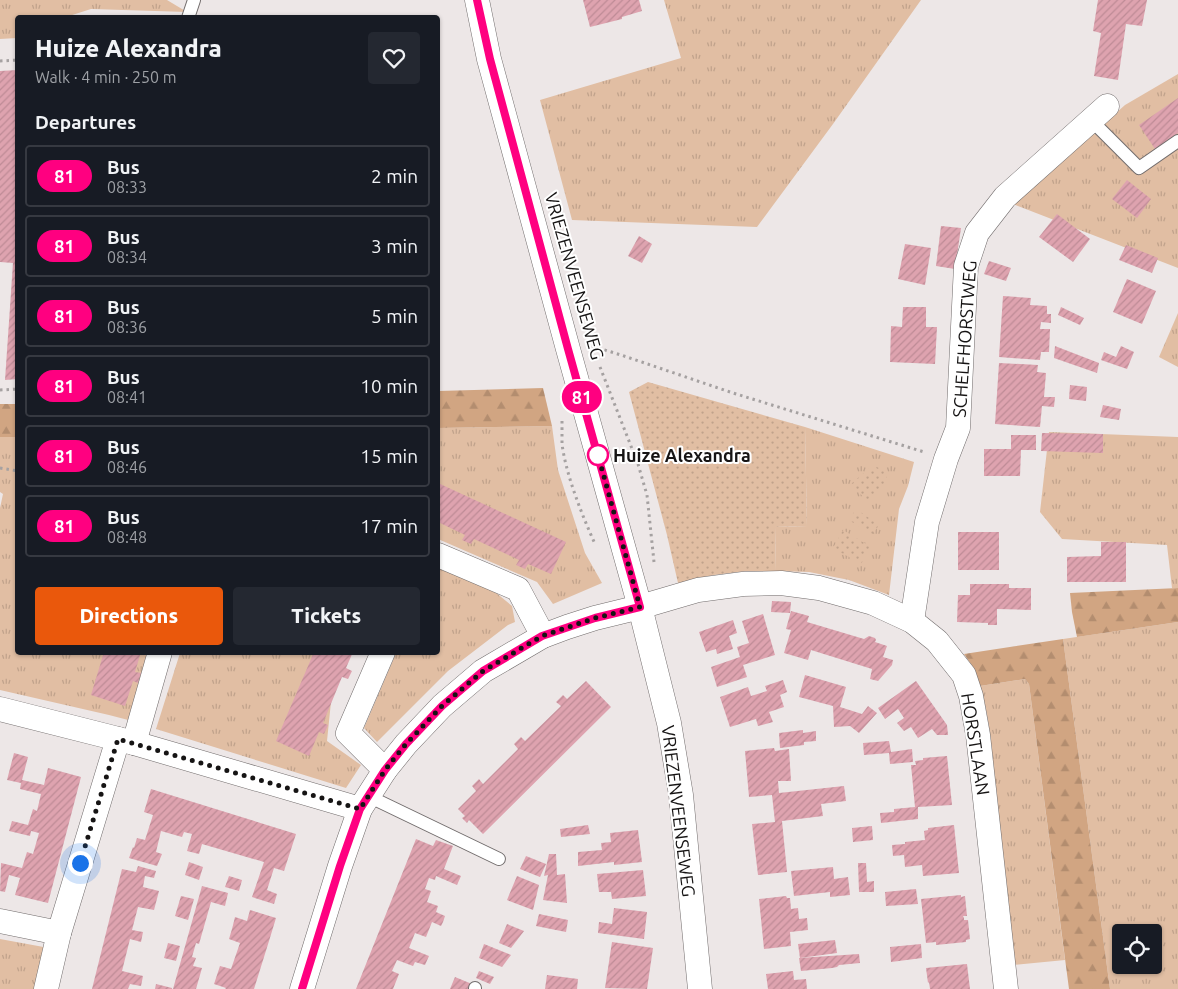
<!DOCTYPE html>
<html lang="en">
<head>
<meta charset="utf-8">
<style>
  :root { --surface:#171b24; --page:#242831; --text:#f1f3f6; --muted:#9ea1a6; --line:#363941; --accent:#ea580c }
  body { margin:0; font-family:Ubuntu,sans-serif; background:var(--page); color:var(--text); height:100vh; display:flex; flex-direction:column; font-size:19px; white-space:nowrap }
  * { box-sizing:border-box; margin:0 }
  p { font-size:16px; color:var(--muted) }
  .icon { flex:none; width:28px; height:28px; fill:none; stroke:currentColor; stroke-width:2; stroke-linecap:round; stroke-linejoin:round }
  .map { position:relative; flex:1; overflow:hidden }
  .side { position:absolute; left:15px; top:15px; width:425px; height:640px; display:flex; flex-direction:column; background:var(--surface); border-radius:5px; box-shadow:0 1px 4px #0004 }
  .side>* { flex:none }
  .badge { padding:0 10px; border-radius:16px; font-size:18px; line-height:32px }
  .tools { position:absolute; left:1112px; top:924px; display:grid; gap:10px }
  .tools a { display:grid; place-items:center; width:50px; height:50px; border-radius:5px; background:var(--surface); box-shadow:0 1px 4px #0004; font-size:25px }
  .you { position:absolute; width:25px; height:25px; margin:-12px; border:4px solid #fff; border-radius:50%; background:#1a73e8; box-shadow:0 0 0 8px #1a73e833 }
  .map>.badge { position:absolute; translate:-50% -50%; box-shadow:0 0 0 2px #fff }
  h2 { padding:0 20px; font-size:19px; line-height:45px }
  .round { display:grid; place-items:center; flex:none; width:52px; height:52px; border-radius:5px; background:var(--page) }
  .headline { display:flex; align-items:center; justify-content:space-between; height:85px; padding:0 20px }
  h1 { font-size:24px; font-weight:800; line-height:38px }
  .cta { display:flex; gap:10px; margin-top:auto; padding:10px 20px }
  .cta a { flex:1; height:58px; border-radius:5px; background:var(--accent); color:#fff; font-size:20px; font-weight:800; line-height:58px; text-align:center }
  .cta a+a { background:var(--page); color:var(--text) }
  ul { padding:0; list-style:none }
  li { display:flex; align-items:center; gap:15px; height:62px; margin:0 10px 8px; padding:0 10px; border:2px solid var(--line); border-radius:5px }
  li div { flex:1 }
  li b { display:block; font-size:19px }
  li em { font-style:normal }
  li .badge { min-width:55px; font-weight:700; text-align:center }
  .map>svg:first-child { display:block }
  .grass { fill:url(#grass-tufts); fill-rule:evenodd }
  .forest { fill:url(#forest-firs) }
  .park { fill:url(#park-dots) }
  .building { fill:url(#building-hatch) }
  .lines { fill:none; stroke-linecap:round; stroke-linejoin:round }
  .lane-casing { stroke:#716c6c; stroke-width:14 }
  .street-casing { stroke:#716c6c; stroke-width:25 }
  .path { stroke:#a5a1a1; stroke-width:3; stroke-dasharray:2.5 4; stroke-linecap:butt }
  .lane { stroke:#fff; stroke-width:12 }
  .street { stroke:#fff; stroke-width:24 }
  .line-casing { stroke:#fff; stroke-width:11 }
  .line { stroke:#ff0080; stroke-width:8 }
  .walk { stroke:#161414; stroke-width:5; stroke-dasharray:0 9 }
  .stop-dot { fill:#fff; stroke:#ff0080; stroke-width:2.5 }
  .labels { text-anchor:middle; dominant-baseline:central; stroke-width:4; stroke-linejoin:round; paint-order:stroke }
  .street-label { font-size:18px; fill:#161414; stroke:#fff }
  .stop-label { font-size:18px; font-weight:bold; fill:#161414; stroke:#fff; text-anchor:start }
</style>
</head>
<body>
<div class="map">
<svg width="1178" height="989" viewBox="0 0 1178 989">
  <defs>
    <pattern id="grass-tufts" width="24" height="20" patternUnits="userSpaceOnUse" patternTransform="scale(1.25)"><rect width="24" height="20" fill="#e1bea3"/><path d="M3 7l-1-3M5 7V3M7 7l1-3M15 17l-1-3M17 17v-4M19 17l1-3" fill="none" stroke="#c0a28b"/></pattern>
    <pattern id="forest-firs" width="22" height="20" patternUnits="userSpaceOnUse" patternTransform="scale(1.25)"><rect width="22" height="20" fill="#d1a582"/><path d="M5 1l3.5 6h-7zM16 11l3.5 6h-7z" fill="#b38d6f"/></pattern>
    <pattern id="park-dots" width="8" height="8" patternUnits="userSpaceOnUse" patternTransform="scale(1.25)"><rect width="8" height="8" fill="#e1bea3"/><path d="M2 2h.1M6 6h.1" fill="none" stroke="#c0a28b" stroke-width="1.8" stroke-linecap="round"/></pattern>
    <pattern id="building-hatch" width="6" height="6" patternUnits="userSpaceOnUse" patternTransform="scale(1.25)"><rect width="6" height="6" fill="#dea3af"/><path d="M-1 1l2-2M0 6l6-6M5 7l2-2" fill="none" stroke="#be8b96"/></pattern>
  </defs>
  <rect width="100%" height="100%" fill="#ede7e7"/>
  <g class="grass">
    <path d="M0,0H167L187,12L91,9L66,17L18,18L17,38L0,39Z"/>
    <path d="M664,0H921L833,124L757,227L572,220L540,100L681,58Z"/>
    <path d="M1178,74V268L1013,204L1125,105Z"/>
    <path d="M1178,313V367L1159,357Z"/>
    <path d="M552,426L558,470L585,553L602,583L553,604L537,582L438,539V428Z"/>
    <path d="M805,427L914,462L908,486L899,509L889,595L849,580L809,572L776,571L775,527L807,526Z"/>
    <path d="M1049,432L1178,437V588H1172L1167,545L1062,539L1040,512Z"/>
    <path d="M0,437H17L18,652L153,653L132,721L109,715L0,690V508L3,494L0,492Z"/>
    <path d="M438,568L489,587L512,606L515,622L508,625L448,671L377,742L364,728L396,653L438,652Z"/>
    <path d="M1178,622V989H1110L1063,639ZM1121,932H1154V965H1121Z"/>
    <path d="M180,653H336L327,741L361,765L346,788L156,729Z"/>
    <path d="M1025,679L1029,684L1065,960L1013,965C1007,908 1002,852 996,795C992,758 991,721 980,686Z"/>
    <path d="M0,939L49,948L39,989H0Z"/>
  </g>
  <g class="forest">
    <path d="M543,388L552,426L438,428V391Z"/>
    <path d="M17,404V437H0V404Z"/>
    <path d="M1178,588V622L1077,637L1072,612L1070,593Z"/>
    <path d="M1063,639L1110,989H1069L1029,684L1025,679L980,686L975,670L964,654Z"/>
  </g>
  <g class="park">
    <path d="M648,382L805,427L807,526L775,527L776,571H746L714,575L678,583L667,535L629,392Z"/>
    <path d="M873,465L888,473L883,487L869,503L851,484Z"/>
    <path d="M856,509L879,525L872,535L849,520Z"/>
    <path d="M843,530L871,547L861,564L833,548Z"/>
  </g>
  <g class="building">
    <path d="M583,0H639L642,11L622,17V19L590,27Z"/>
    <path d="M1098,0H1147L1142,26L1126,24L1118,80L1094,76L1101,33L1093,31Z"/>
    <path d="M18,70V379L5,380L13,263L0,262V71Z"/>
    <path d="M1178,98V133L1155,149L1139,125Z"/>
    <path d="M1127,180L1151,199L1137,218L1112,199Z"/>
    <path d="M1057,214L1090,239L1073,262L1039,237Z"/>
    <path d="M941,226L961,228L955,269L936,266Z"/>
    <path d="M639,236L652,244L642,263L628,256Z"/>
    <path d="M905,244L931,248L925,285L898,279Z"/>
    <path d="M1126,245L1158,258L1152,273L1119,260Z"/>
    <path d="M989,261L1011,268L1006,281L984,274Z"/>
    <path d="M1127,279L1156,291L1142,324L1113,312Z"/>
    <path d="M1003,296L1031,298L1030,305L1047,306V314H1051V323L1041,322L1040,329H1050L1049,352H1041L1040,360L999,357Z"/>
    <path d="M903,307H926V327H937L935,364L890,362L891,326L902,327Z"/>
    <path d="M1061,307L1084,318L1080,325L1058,315Z"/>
    <path d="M1055,346L1099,363L1097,373L1054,358Z"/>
    <path d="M1121,346L1134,352L1127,369L1101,360L1104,352L1116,357Z"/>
    <path d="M999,363L1038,365L1037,372L1046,373L1044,397H1055L1054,407L1042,406L1040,427L995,424Z"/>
    <path d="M1070,385L1087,387L1086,401L1069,399Z"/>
    <path d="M1103,405L1121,409L1119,420L1100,417Z"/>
    <path d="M1042,433L1103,434V453L1041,451Z"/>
    <path d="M1011,435H1036V450H1021L1020,476H984V449H1011Z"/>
    <path d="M438,483L566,542L551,574L528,564L525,569L516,565L519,560L474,539L471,544L462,540L465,535L438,522Z"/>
    <rect x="958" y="532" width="41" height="38"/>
    <path d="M1101,542H1126V582H1067V557L1101,556Z"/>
    <path d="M970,584H1009V588H1031V610L997,609V625H988V623L957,622L958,595H970Z"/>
    <path d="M772,601L791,602L790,613L771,612Z"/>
    <path d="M791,611L809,616L807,622L864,639L869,636L875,638L876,640L875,642L887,646L883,657L893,660L892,665L878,681L870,679L872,669L811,650L808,660L784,653L791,630L786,629Z"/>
    <path d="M763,614L775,655L743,665L747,677L717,687L711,667L740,657L737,647L749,643L742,621Z"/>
    <path d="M733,620L737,633L729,636L733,649L717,654L716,649L706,652L699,632Z"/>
    <path d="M104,652H141L135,672L141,673L138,683L133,681L125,706L91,695Z"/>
    <path d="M314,652H353L346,668L352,671L348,679L342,677L323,723L328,725L324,734L319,732L309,756L276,741Z"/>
    <path d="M805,675L846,687L840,707L862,714L868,706L877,713L859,733L850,726L834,727L833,706L799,697Z"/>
    <path d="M783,680L787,692L780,695L784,707L769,712L773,722L758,726L756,719L730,727L720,697L748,687L751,696L767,691L765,686Z"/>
    <path d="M586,681L611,707L483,834L469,820L467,823L462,818L465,816L458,809L476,791L472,786L479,779L483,784L518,749L514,744L521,737L525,741L561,706L556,702L563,695L567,699Z"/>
    <path d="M916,681L947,725L948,735H937L932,729L918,738L911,727L904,731L897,723L904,718L898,709L885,719L878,708Z"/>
    <path d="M803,730V733L816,731V741L804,742V745L780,748L779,733Z"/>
    <path d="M889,741L891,752L912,749L913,762L890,764L889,753L864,755L863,743Z"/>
    <path d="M774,748L775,751L789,749L791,781H778L779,793L844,786L846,801L821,804L823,816L782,821L787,872L758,875L752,824L775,822L772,795L749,797L745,751Z"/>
    <path d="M14,753L28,757L22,780L44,785L48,768L81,777L48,903L15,895L20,878L9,875L5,892L0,891L1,863L22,868L27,852L33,854L39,833L31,831L30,836L9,831L12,821L28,825L33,809L37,811L41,794L20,789L21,783L7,780Z"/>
    <path d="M947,756L952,805L918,807V819L881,823L880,813L894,812V809L915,807L911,765H916L915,761L923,760V758Z"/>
    <path d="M151,789L296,834L284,871L274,868L267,890L277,894L274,904L252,897L264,862L202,844L199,854L187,851L192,834L184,832L182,837L161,831L156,852L162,854L157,866L129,858L133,847L134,848L137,838L145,840L153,815L144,812Z"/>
    <path d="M588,825L590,834L561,837L560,829Z"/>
    <path d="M954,825L959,873L923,876L922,865L905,867L904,855L893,856L892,845L905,844V842L925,840L924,831L928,830V828Z"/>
    <path d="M872,826L873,840L853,842L852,828Z"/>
    <path d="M638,830L642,862L614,865V862L578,866V852L602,850L601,843L611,842L610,833Z"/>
    <path d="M416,839L433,846L436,840L453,846L444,869L461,876L457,885L436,876L435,880L429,878L425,889L431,891L427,902L438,906L436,912L445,916L443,922L441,926L432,922L426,937L415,933L409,948L429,956L425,965L415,962L413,966L397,960L392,971L399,974L393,989H356Z"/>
    <path d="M549,854H556L557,875L565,874L567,903L543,900L548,875L544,876Z"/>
    <path d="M526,856L546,864L540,877L520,869Z"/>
    <path d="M189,862L203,867L199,880L185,875Z"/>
    <path d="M858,863H866L867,882L874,881V892H859Z"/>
    <path d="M138,866L156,871L154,878L145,876L143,887L159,891L154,910L138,907L132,930L143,932L141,942L130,939L122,971L143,976L141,986L130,984L128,989H92L122,869L136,872Z"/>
    <path d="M833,867L834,879L848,877L850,895L830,897V892L794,896L791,871Z"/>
    <path d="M643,870L646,896L612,899L611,892H599L597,874Z"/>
    <path d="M229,876L242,880L239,891L225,887Z"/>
    <path d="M517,876L539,885L533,910L507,900Z"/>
    <path d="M202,886L228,893L225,906L211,902L199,944L196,943L192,957L196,958L193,966L202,968L196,989H173Z"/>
    <path d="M916,889L918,904L886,906L885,892Z"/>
    <path d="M961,895V897L965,896L967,916H963L964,918V920H968L970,939L966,940V942L936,945V942L926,943L921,899Z"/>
    <path d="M181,896L194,899L188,920L175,916Z"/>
    <path d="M786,896L787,898H790L791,909L798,908L799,919L807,918L808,930L790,932L791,946L764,949L759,899Z"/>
    <path d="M614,908L647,912L644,939L598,933L599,922L612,924Z"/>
    <path d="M250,910L276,918L269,941L254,989H225L226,988L214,984L220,966L231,969L240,943L229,939L232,929L235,917L247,921Z"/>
    <path d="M539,914L568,920L566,932L536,926Z"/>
    <path d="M507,924L524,931L511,948L499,943Z"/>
    <path d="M835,940L837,953L800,958L798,944Z"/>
    <path d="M612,942L653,948L647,989L605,988Z"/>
    <path d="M168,943L180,946L176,961L164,958Z"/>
    <path d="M484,944L511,955L502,967L479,958Z"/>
    <path d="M921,944L922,958L891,962L890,947Z"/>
    <path d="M859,954L860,963L839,965L837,967L832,968L801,971L799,958Z"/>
    <path d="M967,964L970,989H930L929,982L928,983L926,968Z"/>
    <path d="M479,971L494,977L490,984L476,978Z"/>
    <path d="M793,971L794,980L806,979L807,989H768L766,974Z"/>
    <path d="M547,975L578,979L577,989H545Z"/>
    <path d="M455,977L472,984L469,989H450Z"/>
    <path d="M156,984L172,988V989H155Z"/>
  </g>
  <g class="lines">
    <g class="lane-casing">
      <g id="lane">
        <path d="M188,18L194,0"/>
        <path d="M1090,121L1099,128L1139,168L1178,141"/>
        <path d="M368,796L499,859"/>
        <path d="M475,989V988"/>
      </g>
    </g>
    <g class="street-casing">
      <g id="street">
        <path d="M477,0L489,59L568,349L640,607L669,723L681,795L700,989"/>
        <path d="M438,555L518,589L543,636"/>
        <path d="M912,621L927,522L946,459L958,428L966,266L977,233L1005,197L1107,106"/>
        <path d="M383,652L348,733L385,770"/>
        <path d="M0,709L134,743L360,809"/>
        <path d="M134,743L160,652"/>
        <path d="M0,921L59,933"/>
        <path d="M46,989L59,933L118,739"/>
        <path d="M302,989L340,866L360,809L385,770L406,744L442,706L483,671L543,636L567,627L595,618L640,607L698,590L743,584L781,583L819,588L873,603L912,621L937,641L964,675L971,696L978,735L1006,989"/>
      </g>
    </g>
    <g class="path">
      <path d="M0,61L18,60"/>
      <path d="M592,346L621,355L733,393L924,452"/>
      <path d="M600,367L638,464L647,495L654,562"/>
      <path d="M0,390L18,389"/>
      <path d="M562,421C562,428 562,436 562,444C566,475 582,515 595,544"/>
      <path d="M0,468L18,471"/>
    </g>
    <use href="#lane" class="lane"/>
    <use href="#street" class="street"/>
  </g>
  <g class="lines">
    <g class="line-casing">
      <path id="line" d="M302,989L340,866L360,809L385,770L406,744L442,706L483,671L542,636L595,618L640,607L568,349L490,59L477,0"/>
    </g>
    <use href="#line" class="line"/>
    <path class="walk" d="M80,863L118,739L360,809L385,770L406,744L442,706L483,671L542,636L595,618L640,607L598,455"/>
  </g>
  <circle class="stop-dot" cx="598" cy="455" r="10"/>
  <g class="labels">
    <g class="street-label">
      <text transform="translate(575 276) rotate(74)">VRIEZENVEENSEWEG</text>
      <text transform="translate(964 339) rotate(-86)">SCHELFHORSTWEG</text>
      <text transform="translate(976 744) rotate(81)">HORSTLAAN</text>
      <text transform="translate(679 811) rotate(83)">VRIEZENVEENSEWEG</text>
    </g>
    <g class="stop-label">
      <text x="613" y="455">Huize Alexandra</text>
    </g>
  </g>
</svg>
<div class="tools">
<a><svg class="icon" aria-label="locate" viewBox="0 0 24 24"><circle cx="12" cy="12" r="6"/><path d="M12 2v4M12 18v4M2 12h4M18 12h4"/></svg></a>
</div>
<div class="you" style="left:80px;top:863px"></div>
<b class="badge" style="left:582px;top:397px;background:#ff0080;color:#fff">81</b>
<section class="side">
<div class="headline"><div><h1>Huize Alexandra</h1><p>Walk · 4 min · 250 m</p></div><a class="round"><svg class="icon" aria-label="heart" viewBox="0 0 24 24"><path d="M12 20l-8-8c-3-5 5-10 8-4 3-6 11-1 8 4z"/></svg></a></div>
<h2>Departures</h2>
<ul>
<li><span class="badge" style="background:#ff0080;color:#fff">81</span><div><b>Bus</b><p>08:33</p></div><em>2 min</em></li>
<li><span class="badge" style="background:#ff0080;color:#fff">81</span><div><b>Bus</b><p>08:34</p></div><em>3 min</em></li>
<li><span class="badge" style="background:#ff0080;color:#fff">81</span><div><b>Bus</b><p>08:36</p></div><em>5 min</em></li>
<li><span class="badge" style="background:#ff0080;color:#fff">81</span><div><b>Bus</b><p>08:41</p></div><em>10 min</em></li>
<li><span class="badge" style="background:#ff0080;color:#fff">81</span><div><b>Bus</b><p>08:46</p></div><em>15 min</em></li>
<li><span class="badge" style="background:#ff0080;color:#fff">81</span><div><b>Bus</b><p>08:48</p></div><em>17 min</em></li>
</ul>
<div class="cta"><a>Directions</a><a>Tickets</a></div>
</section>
</div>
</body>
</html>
